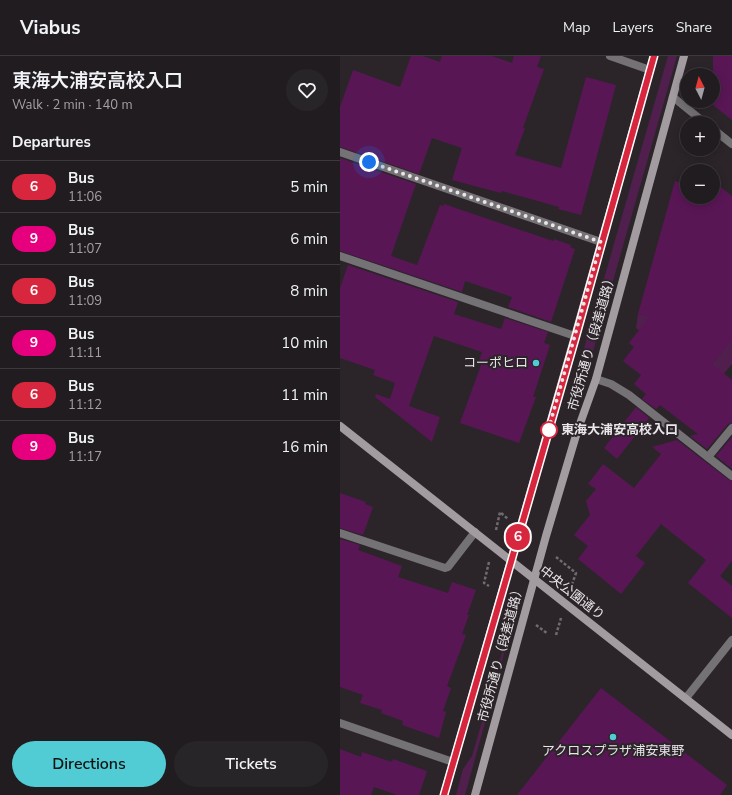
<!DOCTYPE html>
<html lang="en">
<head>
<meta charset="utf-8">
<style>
  :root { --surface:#201c20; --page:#282529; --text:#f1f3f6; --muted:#a2a1a5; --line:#3d3a3e; --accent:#51ccd4 }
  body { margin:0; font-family:"Nunito Sans","Noto Sans JP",sans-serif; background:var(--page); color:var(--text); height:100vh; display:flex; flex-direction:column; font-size:15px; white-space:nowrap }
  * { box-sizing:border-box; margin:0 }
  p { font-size:13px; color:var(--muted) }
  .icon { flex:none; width:22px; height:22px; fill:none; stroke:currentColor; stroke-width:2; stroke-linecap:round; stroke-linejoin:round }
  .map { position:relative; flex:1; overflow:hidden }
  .details { display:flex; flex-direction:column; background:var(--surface); width:340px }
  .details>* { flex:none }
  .badge { padding:0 8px; border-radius:13px; font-size:14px; line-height:26px }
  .needle { width:26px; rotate:354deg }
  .fabs { position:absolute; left:340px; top:12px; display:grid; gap:8px }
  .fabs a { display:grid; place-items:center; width:40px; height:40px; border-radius:50%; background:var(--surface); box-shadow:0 2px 10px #0003,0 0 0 1px var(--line); font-size:20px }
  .you { position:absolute; width:20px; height:20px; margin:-10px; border:3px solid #fff; border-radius:50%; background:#1a73e8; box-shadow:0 0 0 6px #1a73e833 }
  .map>.badge { position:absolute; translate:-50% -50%; box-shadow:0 0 0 2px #fff }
  h2 { padding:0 12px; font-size:15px; line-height:36px }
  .round { display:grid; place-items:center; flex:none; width:42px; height:42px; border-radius:21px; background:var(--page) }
  .summary { display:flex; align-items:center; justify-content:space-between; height:68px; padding:0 12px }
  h1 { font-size:19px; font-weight:600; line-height:30px }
  .action { display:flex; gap:8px; margin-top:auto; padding:8px 12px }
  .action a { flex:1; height:46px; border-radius:24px; background:var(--accent); color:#111; font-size:16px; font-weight:600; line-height:46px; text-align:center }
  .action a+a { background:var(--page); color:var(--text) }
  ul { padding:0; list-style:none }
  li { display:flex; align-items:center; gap:12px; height:52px; padding:0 12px; border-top:1px solid var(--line) }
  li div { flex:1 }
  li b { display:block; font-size:15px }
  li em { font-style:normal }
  li .badge { min-width:44px; font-weight:700; text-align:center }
  header { display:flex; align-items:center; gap:24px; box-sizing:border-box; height:56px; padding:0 20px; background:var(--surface); border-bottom:1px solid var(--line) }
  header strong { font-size:19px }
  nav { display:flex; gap:22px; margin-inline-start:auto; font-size:14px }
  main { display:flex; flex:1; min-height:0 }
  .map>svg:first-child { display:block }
  .green { fill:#501f4d }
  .building { fill:#591655 }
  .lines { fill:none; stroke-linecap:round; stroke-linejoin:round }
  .path { stroke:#706b6f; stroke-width:2.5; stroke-dasharray:3 2; stroke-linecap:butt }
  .lane { stroke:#757275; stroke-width:8 }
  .street { stroke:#757275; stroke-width:8 }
  .secondary { stroke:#a29ca1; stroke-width:8 }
  .line-casing { stroke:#fff; stroke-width:9 }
  .line { stroke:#d7263d; stroke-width:6 }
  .walk { stroke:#e9e5e8; stroke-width:4; stroke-dasharray:0 7.2 }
  .poi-dot { fill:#51ccd4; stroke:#2b252a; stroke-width:1.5 }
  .stop-dot { fill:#fff; stroke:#d7263d; stroke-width:2 }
  .labels { text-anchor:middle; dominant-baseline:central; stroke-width:4; stroke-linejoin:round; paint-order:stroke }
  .street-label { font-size:13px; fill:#e9e5e8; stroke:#2b252a }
  .poi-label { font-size:13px; fill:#e9e5e8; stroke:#2b252a; text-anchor:end }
  .stop-label { font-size:13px; font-weight:bold; fill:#e9e5e8; stroke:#2b252a; text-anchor:start }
</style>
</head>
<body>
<header>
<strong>Viabus</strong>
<nav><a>Map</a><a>Layers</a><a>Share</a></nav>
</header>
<main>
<section class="details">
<div class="summary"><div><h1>東海大浦安高校入口</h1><p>Walk · 2 min · 140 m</p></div><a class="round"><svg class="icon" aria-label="heart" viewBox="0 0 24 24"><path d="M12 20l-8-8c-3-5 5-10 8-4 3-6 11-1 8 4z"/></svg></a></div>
<h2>Departures</h2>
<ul>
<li><span class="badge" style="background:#d7263d;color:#fff">6</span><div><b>Bus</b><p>11:06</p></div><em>5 min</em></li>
<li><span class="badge" style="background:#e6007e;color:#fff">9</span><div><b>Bus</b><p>11:07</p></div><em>6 min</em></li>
<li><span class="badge" style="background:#d7263d;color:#fff">6</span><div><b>Bus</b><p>11:09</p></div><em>8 min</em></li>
<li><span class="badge" style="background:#e6007e;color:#fff">9</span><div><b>Bus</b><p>11:11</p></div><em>10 min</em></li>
<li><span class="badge" style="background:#d7263d;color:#fff">6</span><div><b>Bus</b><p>11:12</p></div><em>11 min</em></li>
<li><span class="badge" style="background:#e6007e;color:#fff">9</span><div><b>Bus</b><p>11:17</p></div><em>16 min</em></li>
</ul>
<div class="action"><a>Directions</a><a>Tickets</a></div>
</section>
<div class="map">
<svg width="392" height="739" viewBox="0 0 392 739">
  <rect width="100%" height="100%" fill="#2b252a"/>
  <g class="green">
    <path d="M328,0H337L248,313L236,335L232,334Z"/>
    <path d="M298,258L312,261L372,308L392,283V308L372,332L296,272Z"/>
    <path d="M168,576H170L125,739H116L123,713L132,700Z"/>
  </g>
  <g class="building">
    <path d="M71,0H83L100,6L102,0H152L172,7L174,0H201L197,11L204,13L183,72H185L175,99L221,112L246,21L276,29L241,159L218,153L219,151L162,135L161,137L112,124L122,92L92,82L79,118L0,91V51L13,14L60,31Z"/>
    <path d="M373,0H392V64L373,49Z"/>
    <path d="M0,102L76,128L51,200L77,209L100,149L103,150L104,148L213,185L214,183L231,189L230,191L235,193L211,266L168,251L172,241L125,225L122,236L0,195Z"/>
    <path d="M335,125L347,129V141H373V125L392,140V284L372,308L392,324V367L388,368L367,393L350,380L358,378L320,349L316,353L302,343L306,338L294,328L301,319L283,305L294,291L289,287L309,261L298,258Z"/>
    <path d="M8,209L118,246L114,258L161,273L165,262L208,276L204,287L210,289L193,341H196L179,387L120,367L141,309L138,308L142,296L94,280L69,350L100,361L92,386L35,341L36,338L50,343L55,327L33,319L35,314L0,302V232Z"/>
    <path d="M296,351L309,362L277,403L264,392Z"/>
    <path d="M392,381V413L376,400Z"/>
    <path d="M337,384L389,424L392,425V505L380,520L392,530V562L348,527L366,504L321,468L296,500L305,507L281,538L238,503L248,490L234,479L250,459L246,445L256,433L248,428L263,408L294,432L321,398L312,391Z"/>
    <path d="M0,437L26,446L25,448L33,451L23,479L0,472Z"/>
    <path d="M0,483L20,489L18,494L62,510L58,521L108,537L112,526L136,534L127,559H129L122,578L126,579L107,630L111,632L103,655L106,656L99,682L62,669L63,665L41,657L42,654L20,647L23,639L0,631Z"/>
    <path d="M261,632L387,729L380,739H177Z"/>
    <path d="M0,693L21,701L22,696L52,706L53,703L87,715L79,739H57L34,731L31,739H0Z"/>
  </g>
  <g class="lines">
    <g class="path">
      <path d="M156,474L160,456L168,463"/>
      <path d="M216,501L236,517L230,534"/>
      <path d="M149,506L144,527L149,530"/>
      <path d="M196,569L208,578"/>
      <path d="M216,579L221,562"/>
    </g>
    <g class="lane">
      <path d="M0,96L261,186"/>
      <path d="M0,200L235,280"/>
      <path d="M368,401L392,372"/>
    </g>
    <g class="street">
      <path d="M270,0L310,14"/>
      <path d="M333,41L365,67"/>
      <path d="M373,73L392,88"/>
      <path d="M256,323L271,328L289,339L392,420"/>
      <path d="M0,477L105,512L108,511L135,476"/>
      <path d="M346,642L392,584"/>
      <path d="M0,667L113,706"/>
    </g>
    <g class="secondary">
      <path d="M0,370L392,679"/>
      <path d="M104,739L235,280L314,0"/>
      <path d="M135,739L206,480L237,376L256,323L344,0"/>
    </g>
  </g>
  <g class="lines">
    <g class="line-casing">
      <path id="line" d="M104,739L236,280L314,0"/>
    </g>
    <use href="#line" class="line"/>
    <path class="walk" d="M29,106L261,186L208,375L209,374"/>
  </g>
  <g class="poi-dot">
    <circle cx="196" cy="307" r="4"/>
    <circle cx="273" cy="681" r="4"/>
  </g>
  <circle class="stop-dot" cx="209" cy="374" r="8"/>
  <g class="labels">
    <g class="street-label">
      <text transform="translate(252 286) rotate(-74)">市役所通り（段差道路）</text>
      <text transform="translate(232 537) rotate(38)">中央公園通り</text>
      <text transform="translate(161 597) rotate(-75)">市役所通り（段差道路）</text>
    </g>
    <g class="poi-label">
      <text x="188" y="307">コーポヒロ</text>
      <text x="273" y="695" text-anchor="middle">アクロスプラザ浦安東野</text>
    </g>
    <g class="stop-label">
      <text x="221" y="374">東海大浦安高校入口</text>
    </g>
  </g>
</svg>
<div class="fabs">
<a><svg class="needle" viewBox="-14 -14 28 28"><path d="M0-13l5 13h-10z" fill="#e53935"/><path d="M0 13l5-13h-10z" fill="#a2a1a5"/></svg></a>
<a>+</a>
<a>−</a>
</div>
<div class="you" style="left:29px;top:106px"></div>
<b class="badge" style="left:178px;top:481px;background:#d7263d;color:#fff">6</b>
</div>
</main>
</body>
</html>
